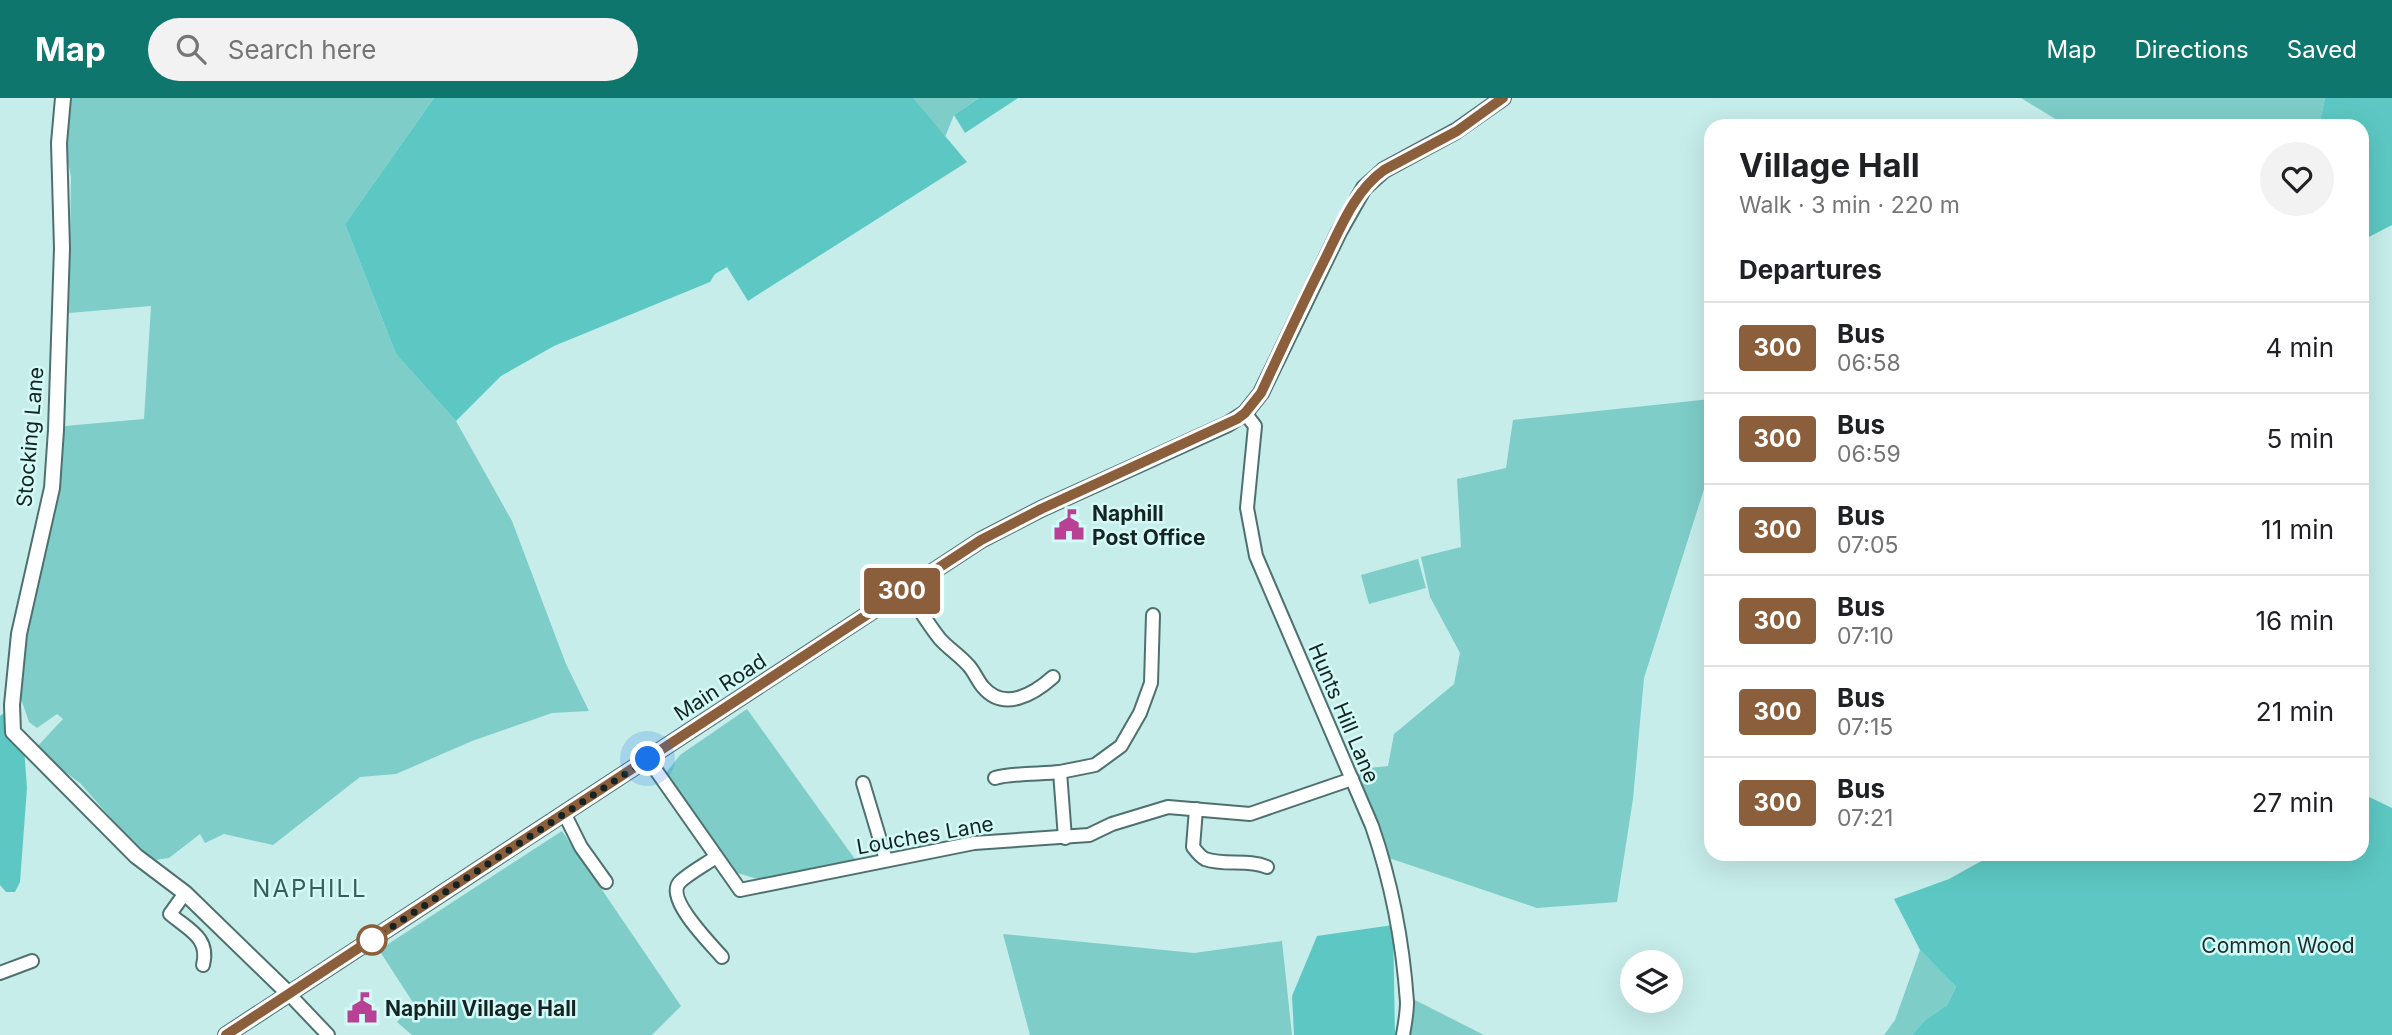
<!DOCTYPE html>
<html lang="en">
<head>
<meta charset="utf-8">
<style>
  :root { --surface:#fff; --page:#f2f2f2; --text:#202124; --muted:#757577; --line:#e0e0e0; --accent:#0f766e }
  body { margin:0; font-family:Inter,sans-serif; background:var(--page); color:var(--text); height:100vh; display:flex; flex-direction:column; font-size:26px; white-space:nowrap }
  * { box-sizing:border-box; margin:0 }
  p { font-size:23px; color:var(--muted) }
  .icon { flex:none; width:38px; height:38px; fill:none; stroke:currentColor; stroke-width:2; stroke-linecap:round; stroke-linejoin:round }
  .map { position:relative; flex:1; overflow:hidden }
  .details { position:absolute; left:1704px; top:21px; width:665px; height:742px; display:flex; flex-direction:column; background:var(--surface); border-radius:21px; box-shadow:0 7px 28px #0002 }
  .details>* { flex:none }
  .badge { padding:0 14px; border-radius:5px; font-size:24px; line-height:46px }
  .buttons { position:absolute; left:1620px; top:852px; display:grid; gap:14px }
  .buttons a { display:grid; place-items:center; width:63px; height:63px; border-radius:50%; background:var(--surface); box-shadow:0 7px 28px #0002; font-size:35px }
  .you { position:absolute; width:35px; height:35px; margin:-18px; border:5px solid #fff; border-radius:50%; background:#1a73e8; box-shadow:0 0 0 10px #1a73e833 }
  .map>.badge { position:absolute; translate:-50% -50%; box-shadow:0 0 0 4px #fff }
  h2 { padding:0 35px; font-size:26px; line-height:63px }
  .round { display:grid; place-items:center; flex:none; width:74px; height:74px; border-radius:37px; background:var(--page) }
  .head { display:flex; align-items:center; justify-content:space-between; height:119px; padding:0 35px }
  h1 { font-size:33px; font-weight:700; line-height:52px }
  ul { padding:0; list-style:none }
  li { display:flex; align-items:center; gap:21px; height:91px; padding:0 35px; border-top:2px solid var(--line) }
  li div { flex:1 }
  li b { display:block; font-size:26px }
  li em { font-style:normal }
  li .badge { min-width:77px; font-weight:700; text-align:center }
  header { display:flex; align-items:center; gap:42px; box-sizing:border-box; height:98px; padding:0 35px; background:var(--accent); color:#fff }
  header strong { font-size:33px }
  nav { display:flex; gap:38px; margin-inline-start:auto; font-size:24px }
  .search { width:490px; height:63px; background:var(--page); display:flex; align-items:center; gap:18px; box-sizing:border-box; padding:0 24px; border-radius:38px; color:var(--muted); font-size:26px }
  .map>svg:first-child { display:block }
  .green { fill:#7ecdc8 }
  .forest { fill:#5dc8c3 }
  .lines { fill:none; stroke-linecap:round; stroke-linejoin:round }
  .minor-casing { stroke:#4e716f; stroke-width:16 }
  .tertiary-casing { stroke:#4e716f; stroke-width:18 }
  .minor { stroke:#fff; stroke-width:12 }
  .tertiary { stroke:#fff; stroke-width:14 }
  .line-casing { stroke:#fff; stroke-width:16 }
  .line { stroke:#8b5e3c; stroke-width:10 }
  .walk { stroke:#152423; stroke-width:7; stroke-dasharray:0 12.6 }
  .stop-dot { fill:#fff; stroke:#8b5e3c; stroke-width:3.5 }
  .labels { text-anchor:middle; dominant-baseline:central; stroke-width:5; stroke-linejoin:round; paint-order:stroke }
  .street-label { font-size:21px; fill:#152423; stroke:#d3faf7 }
  .poi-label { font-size:21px; font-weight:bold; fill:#152423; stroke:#d3faf7; text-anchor:start }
  .park-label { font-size:21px; fill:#1a2e2c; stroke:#d3faf7 }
  .quarter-label { font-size:24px; letter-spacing:2px; fill:#3a5d5b; stroke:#d3faf7 }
</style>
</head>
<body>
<header>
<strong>Map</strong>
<div class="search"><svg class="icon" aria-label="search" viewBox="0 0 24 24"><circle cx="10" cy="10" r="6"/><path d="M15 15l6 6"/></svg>Search here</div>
<nav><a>Map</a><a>Directions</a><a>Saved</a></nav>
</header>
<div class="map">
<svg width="2392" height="937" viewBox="0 0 2392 937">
  <rect width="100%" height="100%" fill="#c6edea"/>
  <g class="green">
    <path d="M70,0H434L345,126L396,256L456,323L512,423L566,566L589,613L552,615L472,643L396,676L360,679L273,747L224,736L205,745L200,736L169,760L154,762L129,741L81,686L35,651L63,621L57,616L37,630L29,624L20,598L25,545L34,488L54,414L65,328L144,321L151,208L69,215L71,79L65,47Z"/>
    <path d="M892,0H979L954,17L943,44Z"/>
    <path d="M2021,0H2325L2319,28H2067Z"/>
    <path d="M1711,301V369L1644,580L1633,701L1617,804L1537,810L1386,759L1354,676L1359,671L1388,668L1394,636L1454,586L1460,555L1430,499L1421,459L1461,449L1457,381L1506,370L1513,322Z"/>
    <path d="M1418,461L1426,490L1369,506L1361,477Z"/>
    <path d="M747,611L857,764L761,782L737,775L666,675L680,657Z"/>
    <path d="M562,733L681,908L652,937H412L397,924L414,906L379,852Z"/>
    <path d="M1003,836L1194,855L1282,843L1292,937H1030Z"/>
    <path d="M1920,852L1956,889L1947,907L1925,922L1912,937H1884L1895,922Z"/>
    <path d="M1411,900L1484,937H1409Z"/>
  </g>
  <g class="forest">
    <path d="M434,0H913L967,64L748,203L727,169L715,176L710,184L554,248L501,278L456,323L396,256L345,126Z"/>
    <path d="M979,0H1018L965,35L954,17Z"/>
    <path d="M2325,0H2392V127L2363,142L2362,28H2319Z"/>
    <path d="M6,613L24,649L27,690L20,784L15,794H6L0,787V618Z"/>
    <path d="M2363,696L2392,710V937H1912L1925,922L1947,907L1956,889L1920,852L1894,801L1949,781L1994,756H2362Z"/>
    <path d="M1393,827L1395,937H1294L1292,898L1317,838Z"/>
  </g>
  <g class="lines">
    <g class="minor-casing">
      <g id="minor">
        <path d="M1245,315L1255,328L1247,410L1256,458L1372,728C1391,783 1403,846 1407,904C1407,915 1405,926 1403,937"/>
        <path d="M906,491C917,507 927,525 940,541C948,550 959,557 968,567C974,573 977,582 983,589C1004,614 1034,596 1053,579"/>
        <path d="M648,661L740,792L974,745L1089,737L1112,726L1168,709L1250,716L1352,681"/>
        <path d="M995,680C1009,675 1043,676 1060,674"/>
        <path d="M863,685L886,762"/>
        <path d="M1196,711L1193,749C1196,753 1201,759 1205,761C1224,768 1248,761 1267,769"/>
        <path d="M565,717L581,749L606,784"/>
        <path d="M1065,740L1060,674L1095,667L1121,648L1140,615L1151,585L1153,517"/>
        <path d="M716,759C706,766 686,777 679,785C666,802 711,846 722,859"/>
        <path d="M185,795L170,816C189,832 210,840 203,867"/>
        <path d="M0,875L32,863"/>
        <path d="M289,896L328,937"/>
      </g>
    </g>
    <g class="tertiary-casing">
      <g id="tertiary">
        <path d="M63,0L59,45L62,150L56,332L52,390L19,536L12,607L13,634L136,758L185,795L289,896"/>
        <path d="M226,937L981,442L1041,411L1228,326L1245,315L1261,295L1339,134L1364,90L1384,72L1456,33L1503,0"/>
      </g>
    </g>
    <use href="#minor" class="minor"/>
    <use href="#tertiary" class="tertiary"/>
  </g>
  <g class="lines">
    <g class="line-casing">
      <path id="line" d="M226,937L981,442L1041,411L1237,321L1245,315L1261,295C1281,252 1301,209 1322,167C1339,134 1353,94 1384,72L1457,33L1503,0"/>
    </g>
    <use href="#line" class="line"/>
    <path class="walk" d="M372,842L648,661"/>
  </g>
  <defs>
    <g id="civic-bare" transform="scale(2.415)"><path d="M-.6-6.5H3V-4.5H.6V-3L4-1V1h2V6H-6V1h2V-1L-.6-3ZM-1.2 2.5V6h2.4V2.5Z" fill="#b84095" stroke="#d3faf7" stroke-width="2.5" paint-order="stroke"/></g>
  </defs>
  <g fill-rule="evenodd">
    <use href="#civic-bare" x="1069" y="427"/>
    <use href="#civic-bare" x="362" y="910"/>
  </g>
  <circle class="stop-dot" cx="372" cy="842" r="14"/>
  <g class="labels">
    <g class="street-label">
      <text transform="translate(30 339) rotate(-85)">Stocking Lane</text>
      <text transform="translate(720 589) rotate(-33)">Main Road</text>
      <text transform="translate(1344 615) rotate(67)">Hunts Hill Lane</text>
      <text transform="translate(925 737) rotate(-10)">Louches Lane</text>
    </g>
    <g class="poi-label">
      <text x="1092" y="415">Naphill<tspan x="1092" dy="24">Post Office</tspan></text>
      <text x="385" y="910">Naphill Village Hall</text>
    </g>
    <g class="park-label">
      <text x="2278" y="847">Common Wood</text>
    </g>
    <g class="quarter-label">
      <text x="310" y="790">NAPHILL</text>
    </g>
  </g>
</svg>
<div class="buttons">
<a><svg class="icon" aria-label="layers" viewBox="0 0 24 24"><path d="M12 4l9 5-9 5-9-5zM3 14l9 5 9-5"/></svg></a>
</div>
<div class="you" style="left:648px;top:661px"></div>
<b class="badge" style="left:902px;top:493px;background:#8b5e3c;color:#fff">300</b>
<section class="details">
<div class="head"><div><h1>Village Hall</h1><p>Walk · 3 min · 220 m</p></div><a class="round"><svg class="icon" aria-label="heart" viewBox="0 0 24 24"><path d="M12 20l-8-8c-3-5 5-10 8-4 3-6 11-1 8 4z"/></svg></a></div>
<h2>Departures</h2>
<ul>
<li><span class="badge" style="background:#8b5e3c;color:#fff">300</span><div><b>Bus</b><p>06:58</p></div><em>4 min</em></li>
<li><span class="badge" style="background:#8b5e3c;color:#fff">300</span><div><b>Bus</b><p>06:59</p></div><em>5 min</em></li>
<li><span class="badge" style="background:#8b5e3c;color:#fff">300</span><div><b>Bus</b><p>07:05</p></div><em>11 min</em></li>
<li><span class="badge" style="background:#8b5e3c;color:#fff">300</span><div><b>Bus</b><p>07:10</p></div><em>16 min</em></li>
<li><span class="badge" style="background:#8b5e3c;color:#fff">300</span><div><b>Bus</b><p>07:15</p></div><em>21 min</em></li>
<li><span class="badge" style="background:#8b5e3c;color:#fff">300</span><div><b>Bus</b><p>07:21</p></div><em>27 min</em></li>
</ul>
</section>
</div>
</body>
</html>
